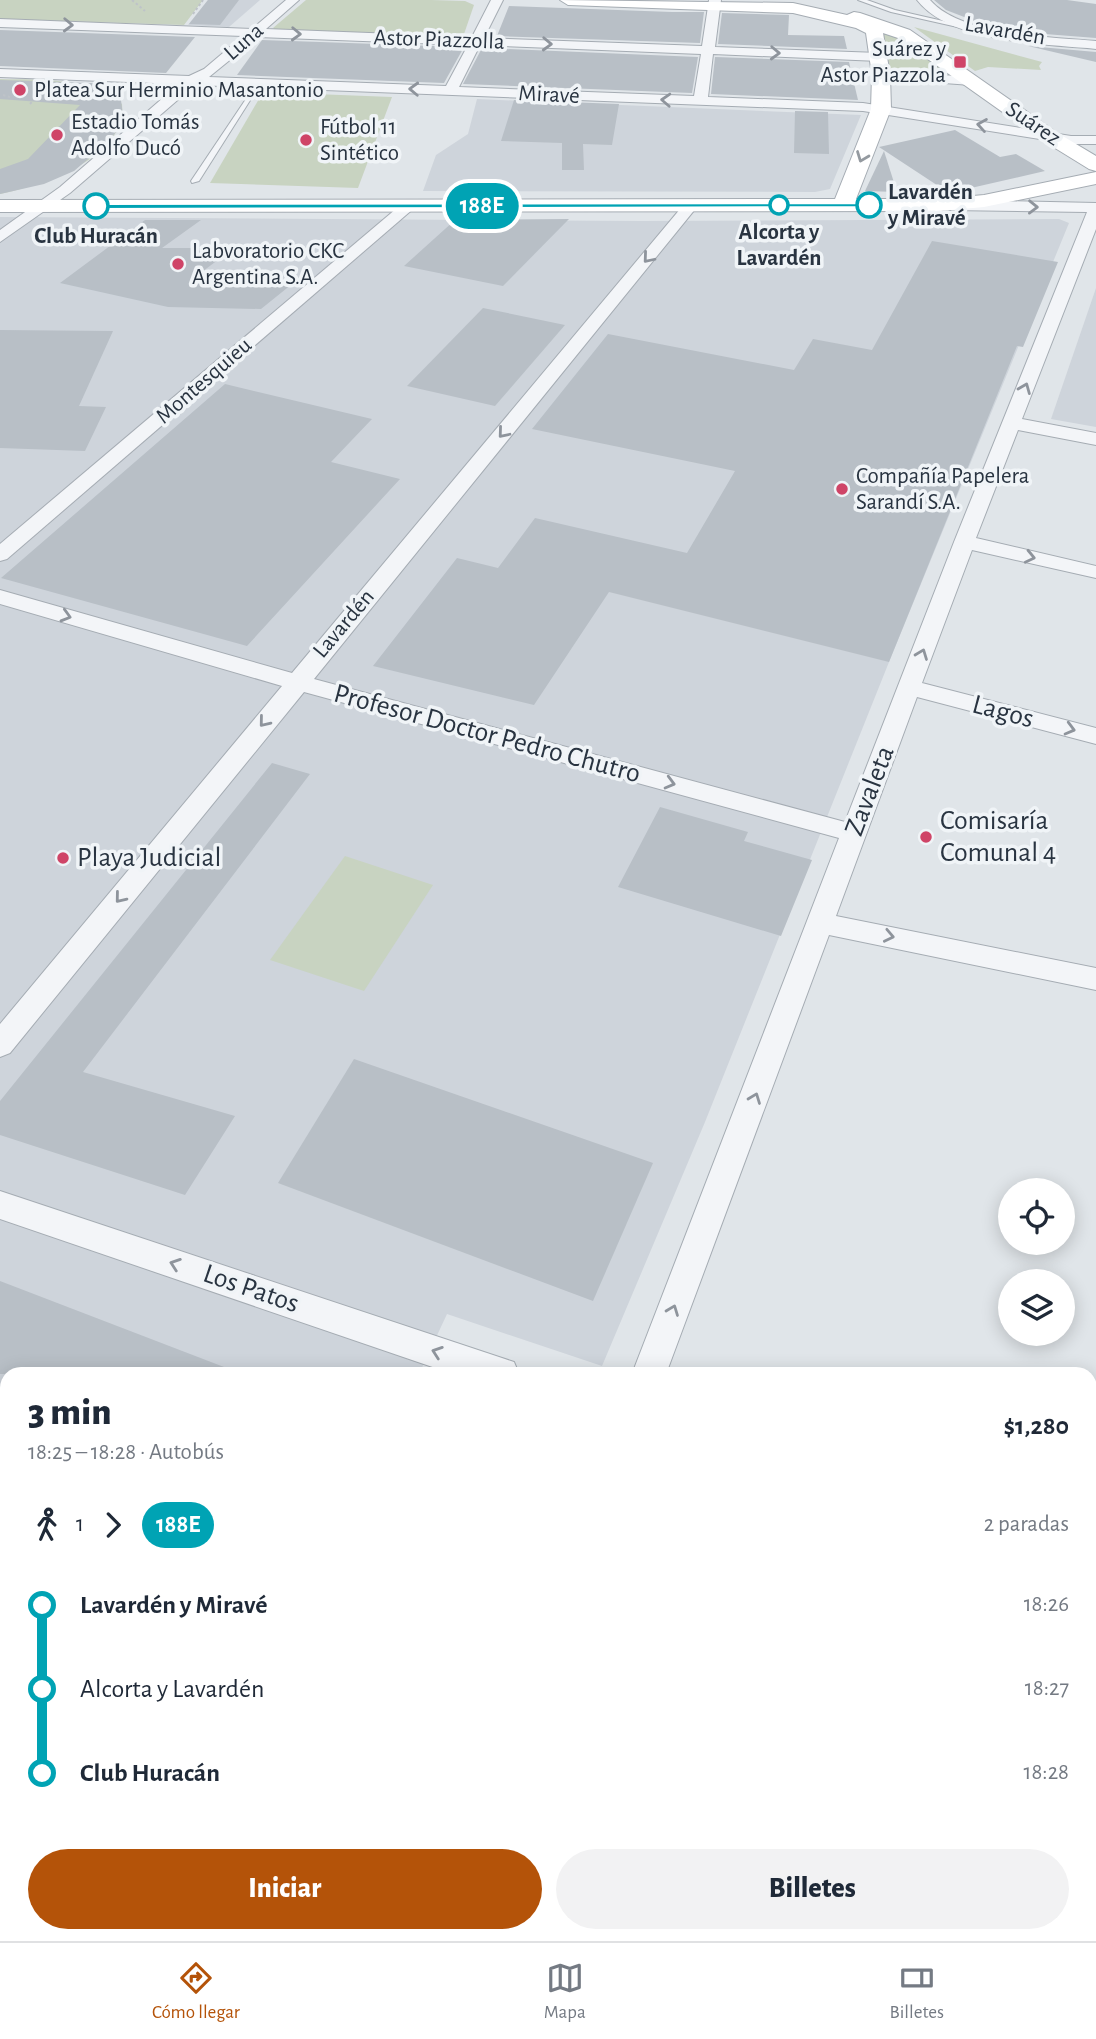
<!DOCTYPE html>
<html lang="es">
<head>
<meta charset="utf-8">
<style>
  :root { --surface:#fff; --page:#f2f2f3; --text:#1f2937; --muted:#747a83; --line:#e0e1e3; --accent:#b45309 }
  body { margin:0; font-family:"Alegreya Sans",sans-serif; background:var(--page); color:var(--text); height:100vh; display:flex; flex-direction:column; font-size:26px; white-space:nowrap }
  * { box-sizing:border-box; margin:0 }
  p { font-size:23px; color:var(--muted) }
  .icon { flex:none; width:38px; height:38px; fill:none; stroke:currentColor; stroke-width:2; stroke-linecap:round; stroke-linejoin:round }
  .map { position:relative; flex:1; overflow:hidden }
  .drawer { position:absolute; left:0px; top:1367px; width:1097px; height:576px; display:flex; flex-direction:column; background:var(--surface); border-radius:21px 21px 0 0; box-shadow:0 4px 18px #0003 }
  .drawer>* { flex:none }
  .badge { padding:0 14px; border-radius:23px; font-size:24px; line-height:46px }
  .buttons { position:absolute; left:998px; top:1178px; display:grid; gap:14px }
  .buttons a { display:grid; place-items:center; width:77px; height:77px; border-radius:50%; background:var(--surface); box-shadow:0 4px 18px #0003; font-size:35px }
  .map>.badge { position:absolute; translate:-50% -50%; box-shadow:0 0 0 4px #fff }
  .legs { display:flex; align-items:center; gap:10px; height:77px; padding:0 28px; font-size:23px }
  .legs p { margin-inline-start:auto }
  .summary { display:flex; align-items:center; justify-content:space-between; height:119px; padding:0 28px }
  h1 { font-size:38px; font-weight:800; line-height:52px }
  .primary-button { display:flex; gap:14px; margin-top:auto; padding:14px 28px }
  .primary-button a { flex:1; height:80px; border-radius:42px; background:var(--accent); color:#fff; font-size:28px; font-weight:800; line-height:80px; text-align:center }
  .primary-button a+a { background:var(--page); color:var(--text) }
  ul { padding:0 28px; list-style:none }
  li { display:flex; align-items:center; gap:24px; height:84px; font-size:26px }
  li i { display:grid; place-items:center; width:10px; height:100%; margin:0 9px; background:currentColor }
  li i::after { content:''; width:18px; height:18px; margin:-9px; border:5px solid; border-radius:50%; background:var(--surface) }
  li p { margin-inline-start:auto }
  li:first-child i { background:linear-gradient(#0000 50%,currentColor 0) }
  li:last-child i { background:linear-gradient(currentColor 50%,#0000 0) }
  .dock { display:flex; justify-content:space-around; align-items:center; height:98px; border-top:2px solid var(--line); background:var(--surface); font-size:19px; color:var(--muted) }
  .dock a { display:grid; justify-items:center; gap:4px }
  .dock .on { color:var(--accent) }
  .map>svg:first-child { display:block }
  .built { fill:#ced4db }
  .green { fill:#c8d3c1 }
  .building { fill:#b8bfc6 }
  .lines { fill:none; stroke-linecap:round; stroke-linejoin:round }
  .lane-casing { stroke:#a5acb3; stroke-width:2 }
  .street-casing { stroke:#a5acb3; stroke-width:2 }
  .secondary-casing { stroke:#a5acb3; stroke-width:2 }
  .path { stroke:#bec3c8; stroke-width:2; stroke-dasharray:2.5 2.5; stroke-linecap:butt }
  .lane { fill:#f3f5f8; fill-rule:evenodd }
  .street { fill:#f3f5f8; fill-rule:evenodd }
  .secondary { fill:#fff; fill-rule:evenodd }
  .oneway { stroke:#8e949c }
  .oneway2 { stroke:#949aa0 }
  .line-1 { fill:#00a3b4; stroke:#fff; stroke-width:2 }
  .poi-dot { fill:#cf4467; stroke:#f0f4f7; stroke-width:2.5 }
  .stop-1-dot { fill:#fff; stroke:#00a3b4; stroke-width:3.5 }
  .labels { text-anchor:middle; dominant-baseline:central; stroke-width:7; stroke-linejoin:round; paint-order:stroke }
  .far-street-label { font-size:23px; fill:#293441; stroke:#f0f4f7 }
  .far-poi-label { font-size:23px; fill:#293441; stroke:#f0f4f7; text-anchor:start }
  .far-stop-label { font-size:23px; font-weight:bold; fill:#293441; stroke:#f0f4f7 }
  .street-label { font-size:28px; fill:#293441; stroke:#f0f4f7 }
  .poi-label { font-size:28px; fill:#293441; stroke:#f0f4f7; text-anchor:start }
</style>
</head>
<body>
<div class="map">
<svg width="1096" height="1941" viewBox="0 0 1096 1941">
  <rect width="100%" height="100%" fill="#e0e5e9"/>
  <g class="built">
    <path d="M208,0H260L229,27L188,25Z"/>
    <path d="M477,99L861,115L830,189L815,192L423,191L436,155L468,134Z"/>
    <path d="M0,217L642,221L1059,219L1069,223L889,662L705,1122L602,1366L447,1314L419,1374H7V1936H360L357,1941H0Z"/>
    <path d="M1096,288V427L1051,419Z"/>
  </g>
  <g class="green">
    <path d="M0,0H203L184,25L0,19Z"/>
    <path d="M306,0H431L465,1L474,5L464,34L448,38L278,31L273,28Z"/>
    <path d="M737,3L778,4L885,28L951,75L889,69L882,28Z"/>
    <path d="M914,27L1042,62L1039,66L1041,70L988,67L975,71Z"/>
    <path d="M0,79C42,80 88,77 122,104C128,158 40,186 0,194Z"/>
    <path d="M263,92L392,97L358,188L210,183Z"/>
    <path d="M345,856L433,885L364,991L270,960Z"/>
  </g>
  <g class="building">
    <path d="M208,0H239L220,25L189,24Z"/>
    <path d="M934,0H1067L1096,4V38L1032,33L985,25L946,10Z"/>
    <path d="M509,6L672,12H704L700,43L497,36Z"/>
    <path d="M722,13L789,15L788,35L844,36L847,49L718,44Z"/>
    <path d="M0,30L195,37L166,73L0,66Z"/>
    <path d="M262,40L464,47L444,83L237,75Z"/>
    <path d="M1028,46L1096,52V62Z"/>
    <path d="M482,48L698,57L692,93L463,84Z"/>
    <path d="M715,57L849,62L858,100L711,94Z"/>
    <path d="M0,80L119,84L123,116L119,128L108,142L74,171L44,184L0,194V169L28,159L80,105L0,99Z"/>
    <path d="M514,100L619,104L612,145L583,144L584,170H562V143L501,141Z"/>
    <path d="M795,111L828,112L829,154L794,153Z"/>
    <path d="M955,130L1000,157L1016,154L1045,171L949,193L879,147Z"/>
    <path d="M884,151L897,192L865,191Z"/>
    <path d="M569,219L503,286L404,266L455,220Z"/>
    <path d="M145,220H201L162,248H234L191,280H297L261,309L168,307L60,283Z"/>
    <path d="M932,241L1058,262L1023,347L1017,346L889,662L609,592L534,705L373,666L457,558L498,568L535,518L687,553L735,471L532,429L608,334L794,370L813,339L872,350Z"/>
    <path d="M483,308L565,325L495,406L407,386Z"/>
    <path d="M0,330L113,331L79,406L106,407L85,451L0,448Z"/>
    <path d="M225,384L372,419L331,462L400,479L247,646L1,578Z"/>
    <path d="M272,763L310,774L83,1072L235,1116L185,1195L0,1135V1101Z"/>
    <path d="M660,807L748,832L744,841L812,860L781,936L618,887Z"/>
    <path d="M354,1059L653,1163L593,1301L278,1183Z"/>
    <path d="M0,1281L237,1372V1374H0Z"/>
  </g>
  <g class="lines">
    <g class="lane-casing">
      <g id="lane">
        <path d="M858,0H867L895,10L965,26L962,28L891,12Z"/>
        <path d="M258,81L261,83L199,181L192,183L191,181Z"/>
      </g>
    </g>
    <g class="street-casing">
      <g id="street">
        <path d="M286,0H299L266,29L472,37L491,0H503L484,38L702,46L709,0H721L715,47L879,53L886,57L879,61L713,54L708,97L863,103L1071,136H1096V144H1071L863,111L195,85L70,193L0,242V230L60,187L179,84L0,77V69L189,76L204,69L243,36L0,27V19L252,29ZM258,37L468,45L446,86L209,77ZM480,45L701,54L694,96L459,87Z"/>
        <path d="M917,0H930C961,36 1050,37 1096,41V49C1045,44 950,43 917,0Z"/>
        <path d="M881,71L971,77L978,81L971,85L876,78V72Z"/>
        <path d="M691,200L699,205L696,208L314,679L845,822L954,542L1087,212L950,210L942,205L950,200L1096,203V229L1022,419L1096,433V445L1018,430L976,538L1096,566V578L972,550L922,683L1096,728V744L917,697L836,916L1096,968V990L829,935L666,1374H632L839,838L304,692L10,1053L0,1057V1024L282,686L0,604V590L292,673L686,202Z"/>
        <path d="M408,201L416,206L413,209L7,559L0,561V544L403,203Z"/>
        <path d="M0,1191L502,1358L514,1362L519,1374H453L0,1219Z"/>
        <path d="M1090,1471L1096,1472V1508L1090,1507Z"/>
        <path d="M1096,1888V1934L1089,1936L1087,1941H1039L1041,1936H1090V1891Z"/>
        <path d="M405,1936H450L448,1941H403Z"/>
      </g>
    </g>
    <g class="secondary-casing">
      <path id="secondary" d="M560,0L793,3L847,15L854,12L860,13L910,30L1056,132L1096,156V171L1089,169L1042,140L898,38L883,33L890,75L891,109L856,199H940L984,195L1096,172V184L984,207L940,211L0,212V200L835,199L871,109L872,75L866,33L856,28L793,13L568,5Z"/>
    </g>
    <g class="path">
      <path d="M132,0L145,11"/>
      <path d="M193,14L203,0"/>
      <path d="M3,95L10,97"/>
      <path d="M30,104L41,91"/>
    </g>
    <use href="#lane" class="lane"/>
    <use href="#street" class="street"/>
    <use href="#secondary" class="secondary"/>
  </g>
  <defs><path id="oneway-chevron" d="M-2-3.5L2.5 0L-2 3.5" fill="none" stroke-width="1.6" stroke-linecap="round" stroke-linejoin="round" transform="scale(1.75)"/></defs>
  <g class="oneway">
    <use href="#oneway-chevron" transform="translate(68 25) rotate(2)"/>
    <use href="#oneway-chevron" transform="translate(296 34) rotate(2)"/>
    <use href="#oneway-chevron" transform="translate(547 44) rotate(2)"/>
    <use href="#oneway-chevron" transform="translate(775 53) rotate(2)"/>
    <use href="#oneway-chevron" transform="translate(414 89) rotate(-178)"/>
    <use href="#oneway-chevron" transform="translate(666 100) rotate(-177)"/>
    <use href="#oneway-chevron" transform="translate(982 125) rotate(-171)"/>
    <use href="#oneway-chevron" transform="translate(1033 207) rotate(1)"/>
    <use href="#oneway-chevron" transform="translate(648 258) rotate(130)"/>
    <use href="#oneway-chevron" transform="translate(1025 388) rotate(-68)"/>
    <use href="#oneway-chevron" transform="translate(503 433) rotate(130)"/>
    <use href="#oneway-chevron" transform="translate(1030 557) rotate(13)"/>
    <use href="#oneway-chevron" transform="translate(66 616) rotate(16)"/>
    <use href="#oneway-chevron" transform="translate(922 654) rotate(-69)"/>
    <use href="#oneway-chevron" transform="translate(264 722) rotate(129)"/>
    <use href="#oneway-chevron" transform="translate(1070 729) rotate(15)"/>
    <use href="#oneway-chevron" transform="translate(670 783) rotate(15)"/>
    <use href="#oneway-chevron" transform="translate(120 898) rotate(129)"/>
    <use href="#oneway-chevron" transform="translate(889 936) rotate(12)"/>
    <use href="#oneway-chevron" transform="translate(755 1098) rotate(-69)"/>
    <use href="#oneway-chevron" transform="translate(175 1264) rotate(-161)"/>
    <use href="#oneway-chevron" transform="translate(673 1310) rotate(-69)"/>
    <use href="#oneway-chevron" transform="translate(437 1352) rotate(-161)"/>
  </g>
  <use class="oneway2" href="#oneway-chevron" transform="translate(862 157) rotate(111)"/>
  <path class="line-1" d="M869,203L871,207L96,209L92,206L96,204Z"/>
  <g class="poi-dot">
    <rect x="953" y="55" width="14" height="14" rx="3.5"/>
    <circle cx="20" cy="90" r="7"/>
    <circle cx="57" cy="135" r="7"/>
    <circle cx="306" cy="140" r="7"/>
    <circle cx="178" cy="264" r="7"/>
    <circle cx="842" cy="489" r="7"/>
    <circle cx="926" cy="837" r="7"/>
    <circle cx="63" cy="858" r="7"/>
  </g>
  <g class="stop-1-dot">
    <circle cx="779" cy="205" r="9"/>
    <circle cx="869" cy="205" r="12"/>
    <circle cx="96" cy="206" r="12"/>
  </g>
  <g class="labels">
    <g class="far-street-label">
      <text transform="translate(1005 31) rotate(10)">Lavardén</text>
      <text transform="translate(439 40) rotate(2)">Astor Piazzolla</text>
      <text transform="translate(244 42) rotate(-41)">Luna</text>
      <text transform="translate(549 95) rotate(3)">Miravé</text>
      <text transform="translate(1033 124) rotate(34)">Suárez</text>
      <text transform="translate(204 381) rotate(-41)">Montesquieu</text>
      <text transform="translate(344 624) rotate(-50)">Lavardén</text>
    </g>
    <g class="far-poi-label">
      <text x="946" y="49" text-anchor="end">Suárez y<tspan x="946" dy="26">Astor Piazzola</tspan></text>
      <text x="34" y="90">Platea Sur Herminio Masantonio</text>
      <text x="71" y="122">Estadio Tomás<tspan x="71" dy="26">Adolfo Ducó</tspan></text>
      <text x="320" y="127">Fútbol 11<tspan x="320" dy="26">Sintético</tspan></text>
      <text x="192" y="251">Labvoratorio CKC<tspan x="192" dy="26">Argentina S.A.</tspan></text>
      <text x="856" y="476">Compañía Papelera<tspan x="856" dy="26">Sarandí S.A.</tspan></text>
    </g>
    <g class="far-stop-label">
      <text x="888" y="192" text-anchor="start">Lavardén<tspan x="888" dy="26">y Miravé</tspan></text>
      <text x="779" y="232">Alcorta y<tspan x="779" dy="26">Lavardén</tspan></text>
      <text x="96" y="236">Club Huracán</text>
    </g>
    <g class="street-label">
      <text transform="translate(1003 712) rotate(15)">Lagos</text>
      <text transform="translate(487 734) rotate(15)">Profesor Doctor Pedro Chutro</text>
      <text transform="translate(870 791) rotate(-69)">Zavaleta</text>
      <text transform="translate(251 1289) rotate(19)">Los Patos</text>
    </g>
    <g class="poi-label">
      <text x="940" y="821">Comisaría<tspan x="940" dy="32">Comunal 4</tspan></text>
      <text x="77" y="858">Playa Judicial</text>
    </g>
  </g>
</svg>
<div class="buttons">
<a><svg class="icon" aria-label="locate" viewBox="0 0 24 24"><circle cx="12" cy="12" r="6"/><path d="M12 2v4M12 18v4M2 12h4M18 12h4"/></svg></a>
<a><svg class="icon" aria-label="layers" viewBox="0 0 24 24"><path d="M12 4l9 5-9 5-9-5zM3 14l9 5 9-5"/></svg></a>
</div>
<b class="badge" style="left:482px;top:206px;background:#00a3b4;color:#fff">188E</b>
<section class="drawer">
<div class="summary"><div><h1>3 min</h1><p>18:25 – 18:28 · Autobús</p></div><b>$1,280</b></div>
<div class="legs"><svg class="icon" aria-label="walk" viewBox="0 0 24 24"><circle cx="13" cy="4" r="2"/><path d="M13 8l-2 6 4 7M11 14l-3 7M7 12l3-4h3l4 4"/></svg>1<svg class="icon" aria-label="forward" viewBox="0 0 24 24"><path d="M9 5l7 7-7 7"/></svg><b class="badge" style="background:#00a3b4;color:#fff">188E</b><p>2 paradas</p></div>
<ul>
<li><i style="color:#00a3b4"></i><b>Lavardén y Miravé</b><p>18:26</p></li>
<li><i style="color:#00a3b4"></i><span>Alcorta y Lavardén</span><p>18:27</p></li>
<li><i style="color:#00a3b4"></i><b>Club Huracán</b><p>18:28</p></li>
</ul>
<div class="primary-button"><a>Iniciar</a><a>Billetes</a></div>
</section>
</div>
<nav class="dock">
<a class="on"><svg class="icon" aria-label="directions" viewBox="0 0 24 24"><path d="M12 3l9 9-9 9-9-9zM9 14v-3h6M13 9l2 2-2 2"/></svg>Cómo llegar</a>
<a><svg class="icon" aria-label="map" viewBox="0 0 24 24"><path d="M3 6l6-2 6 2 6-2v14l-6 2-6-2-6 2zM9 4v14M15 6v14"/></svg>Mapa</a>
<a><svg class="icon" aria-label="tickets" viewBox="0 0 24 24"><path d="M3 7h18v10H3zM15 7v10"/></svg>Billetes</a>
</nav>
</body>
</html>
